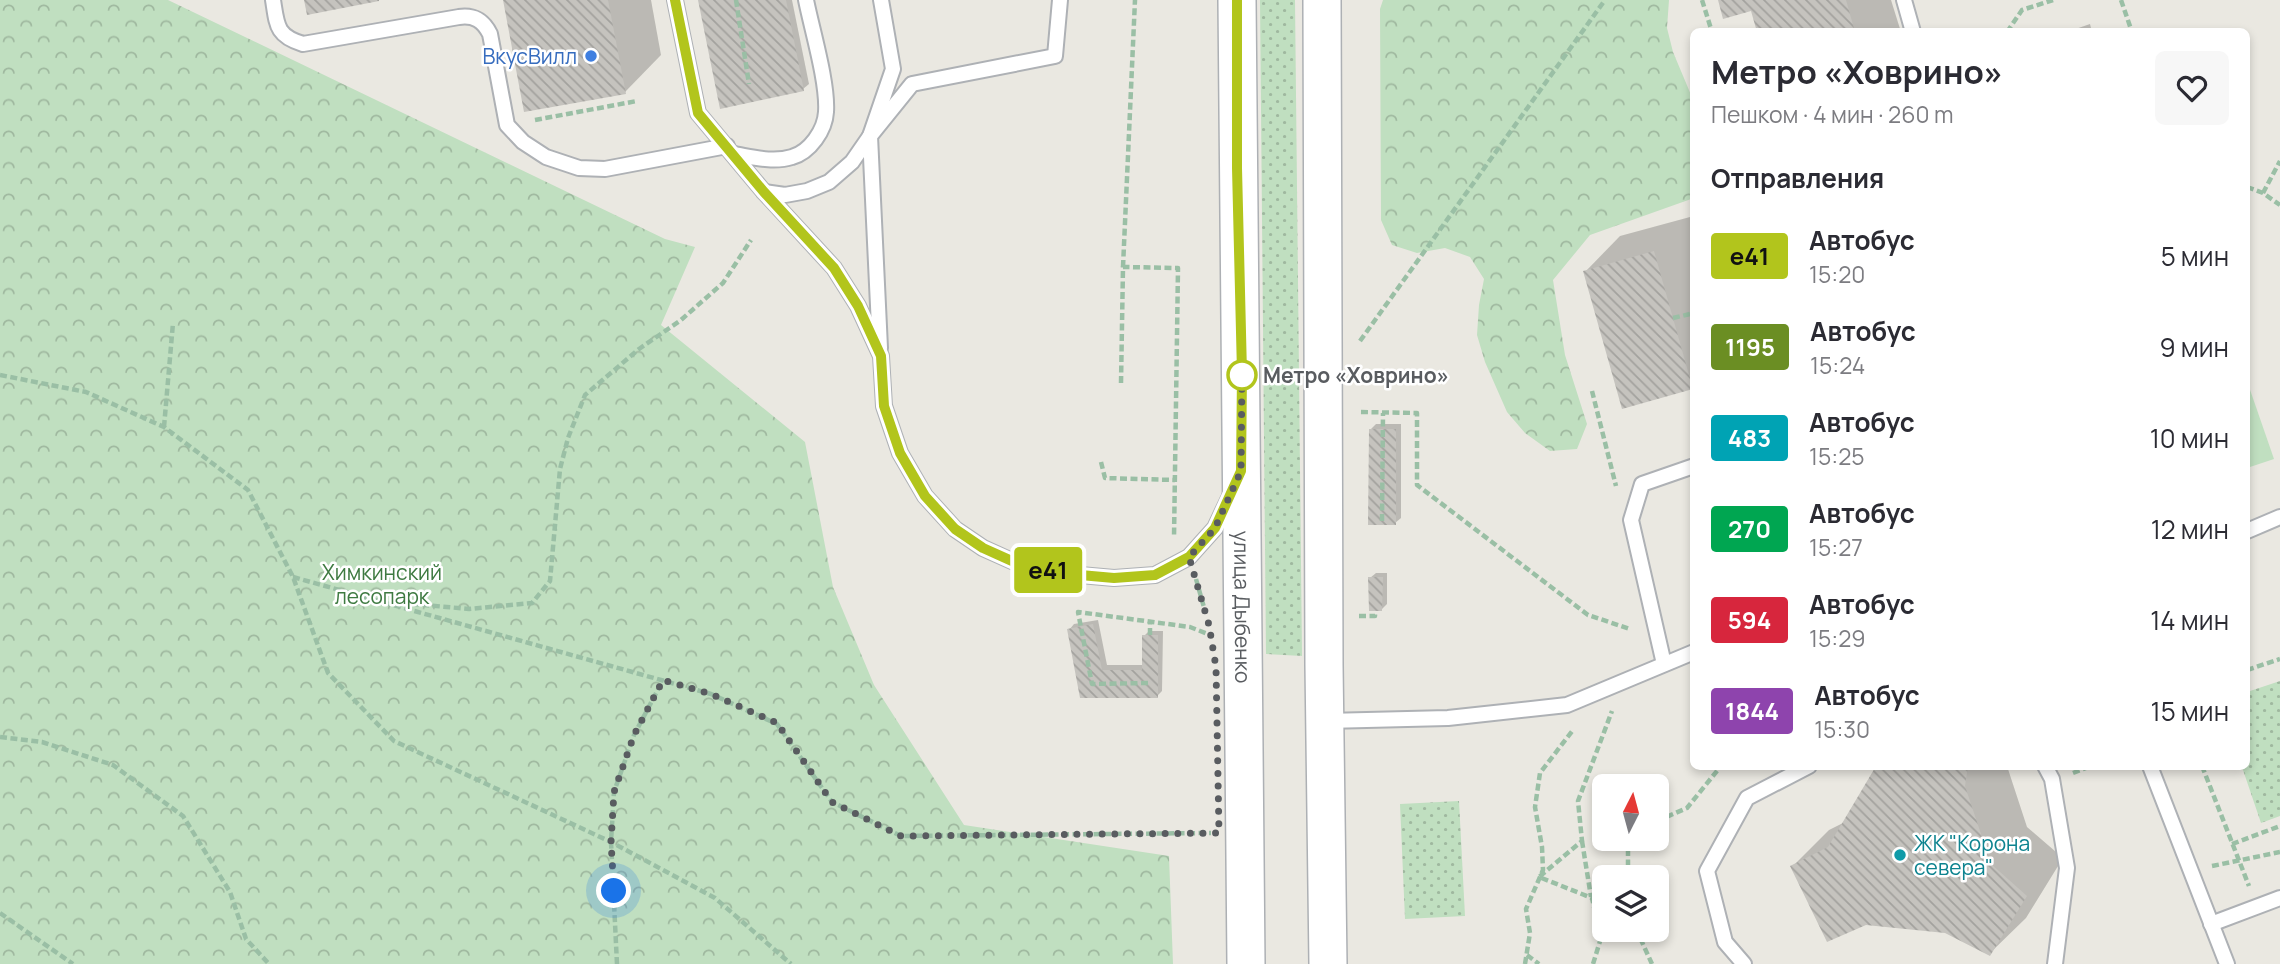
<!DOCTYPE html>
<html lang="ru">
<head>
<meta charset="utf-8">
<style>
  :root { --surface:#fff; --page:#f7f7f7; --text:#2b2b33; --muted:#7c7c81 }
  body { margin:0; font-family:Manrope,sans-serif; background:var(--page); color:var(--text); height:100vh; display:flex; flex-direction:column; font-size:26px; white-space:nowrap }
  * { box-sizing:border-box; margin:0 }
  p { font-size:23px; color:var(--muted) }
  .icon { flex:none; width:38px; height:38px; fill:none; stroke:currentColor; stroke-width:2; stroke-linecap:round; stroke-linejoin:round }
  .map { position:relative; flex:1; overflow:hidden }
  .sheet { position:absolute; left:1690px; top:28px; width:560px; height:742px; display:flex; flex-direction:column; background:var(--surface); border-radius:10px; box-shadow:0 4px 10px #0003 }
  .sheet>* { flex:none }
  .badge { padding:0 14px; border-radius:5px; font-size:24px; line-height:46px }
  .needle { width:46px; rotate:6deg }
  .controls { position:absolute; left:1592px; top:774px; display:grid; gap:14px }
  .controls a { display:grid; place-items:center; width:77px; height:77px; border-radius:10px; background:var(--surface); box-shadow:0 4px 10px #0003; font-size:35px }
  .you { position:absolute; width:35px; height:35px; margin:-18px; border:5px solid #fff; border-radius:50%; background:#1a73e8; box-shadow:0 0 0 10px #1a73e833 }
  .map>.badge { position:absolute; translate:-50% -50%; box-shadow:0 0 0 4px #fff }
  h2 { padding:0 21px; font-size:26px; line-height:63px }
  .round { display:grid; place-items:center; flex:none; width:74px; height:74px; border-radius:10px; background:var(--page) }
  .summary { display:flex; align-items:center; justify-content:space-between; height:119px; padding:0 21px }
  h1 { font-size:33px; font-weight:700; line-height:52px }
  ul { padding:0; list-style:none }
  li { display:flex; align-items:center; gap:21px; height:91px; padding:0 21px }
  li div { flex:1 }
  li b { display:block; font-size:26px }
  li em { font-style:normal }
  li .badge { min-width:77px; font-weight:700; text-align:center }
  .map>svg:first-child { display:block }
  .green { fill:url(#green-dots) }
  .forest { fill:url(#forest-crowns) }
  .pitch { fill:#c0dfc0 }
  .shadow { fill:#0003 }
  .building { fill:url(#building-back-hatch) }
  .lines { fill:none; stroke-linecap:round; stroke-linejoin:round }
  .lane-casing { stroke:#aeb1b5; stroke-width:18 }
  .secondary-casing { stroke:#adb0b4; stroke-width:40 }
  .path { stroke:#9abfa5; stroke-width:4.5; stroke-dasharray:7 3.5; stroke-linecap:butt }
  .lane { stroke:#fff; stroke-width:14 }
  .secondary { stroke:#fff; stroke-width:37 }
  .line-casing { stroke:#fff; stroke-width:16 }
  .line { stroke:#b2c51c; stroke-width:10 }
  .walk { stroke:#595c60; stroke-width:7; stroke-dasharray:0 12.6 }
  .shop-dot { fill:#3f7fe0; stroke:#fff; stroke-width:2.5 }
  .stop-dot { fill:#fff; stroke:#b2c51c; stroke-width:3.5 }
  .culture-dot { fill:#0f9aa8; stroke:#fff; stroke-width:2.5 }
  .labels { text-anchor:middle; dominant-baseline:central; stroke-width:5; stroke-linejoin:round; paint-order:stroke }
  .shop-label { font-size:21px; fill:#366cbe; stroke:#fff; text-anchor:end }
  .stop-label { font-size:21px; font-weight:bold; fill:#595c60; stroke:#fff; text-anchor:start }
  .park-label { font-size:21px; fill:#3e7a41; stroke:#fff }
  .street-label { font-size:21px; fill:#595c60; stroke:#fff }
  .culture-label { font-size:21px; fill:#0d838f; stroke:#fff; text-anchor:start }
</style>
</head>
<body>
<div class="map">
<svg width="2280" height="964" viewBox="0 0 2280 964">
  <defs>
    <pattern id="green-dots" width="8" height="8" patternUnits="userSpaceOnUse" patternTransform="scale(1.75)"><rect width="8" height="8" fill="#c0dfc0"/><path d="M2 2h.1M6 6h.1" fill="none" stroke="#9fb89f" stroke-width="1.8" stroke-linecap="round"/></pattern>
    <pattern id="forest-crowns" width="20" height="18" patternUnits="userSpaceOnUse" patternTransform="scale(1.75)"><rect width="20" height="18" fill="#c0dfc0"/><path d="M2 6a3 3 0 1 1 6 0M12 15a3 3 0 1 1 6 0" fill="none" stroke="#9fb89f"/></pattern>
    <pattern id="building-back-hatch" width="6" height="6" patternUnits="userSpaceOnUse" patternTransform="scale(1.75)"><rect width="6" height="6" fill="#c5c3be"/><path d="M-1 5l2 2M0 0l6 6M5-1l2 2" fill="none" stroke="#a3a29e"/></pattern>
  </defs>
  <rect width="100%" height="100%" fill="#eae8e1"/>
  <g class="green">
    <path d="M1260,0H1295L1302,656L1266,654Z"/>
    <path d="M2280,681V816L2261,823L2242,767L2247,766V692Z"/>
    <path d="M1459,801L1465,916L1405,919L1400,804Z"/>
  </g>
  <g class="forest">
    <path d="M0,0H168L665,239L695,247L661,325L805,442L833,587L874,685L964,825L1169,856L1173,964H0Z"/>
    <path d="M1383,0H1669L1667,28L1673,52L1694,102V198L1590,235L1553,280L1565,355L1587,424L1577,449L1550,451L1525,433L1507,412L1485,362L1477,335L1479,305L1484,279L1470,257L1445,248L1417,253L1392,245L1381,220L1380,9Z"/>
  </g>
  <path class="pitch" d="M2247,381L2274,459L2247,468Z"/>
  <g class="shadow">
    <path d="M505,0H651L661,55L625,92Z"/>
    <path d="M700,0H792L809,84L803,89Z"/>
    <path d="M1719,0H1891L1901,32H1759L1752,9Z"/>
    <path d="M2090,24L2092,32H2067Z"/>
    <path d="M1690,217L1694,232L1692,387L1585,272L1620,236Z"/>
    <path d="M1376,424H1401V518L1395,523L1370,430Z"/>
    <path d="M1376,573H1387V604L1382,609L1370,578Z"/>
    <path d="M1098,620L1107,665H1144V636L1149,631H1163L1162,691L1157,696H1081L1069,630L1074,624Z"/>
    <path d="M1877,766H2007L2027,827L2063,858L2026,918L1989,954L1946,931L1792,867L1829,830L1845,822Z"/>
  </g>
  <g class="building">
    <path d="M304,0H379V1L307,15Z"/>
    <path d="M503,0H608L626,94L524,112Z"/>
    <path d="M698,0H786L804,91L720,109Z"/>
    <path d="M1718,0H1846L1855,32H1757L1751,11L1723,19Z"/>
    <path d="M1654,251L1693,389L1622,409L1583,271Z"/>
    <path d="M1369,429H1396V525H1368Z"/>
    <path d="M1368,577H1383L1382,611H1369Z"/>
    <path d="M1093,624L1102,670H1142V635H1158V698H1080L1067,629Z"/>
    <path d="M1876,766H1968L1965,786L1991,864L2027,896L1990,956L1945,933L1866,925L1827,942L1790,866L1828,847Z"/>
  </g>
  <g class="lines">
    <g class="lane-casing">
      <g id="lane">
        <path d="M273,0C277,25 276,36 303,44L459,17C474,15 483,20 490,34L507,125L523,142L546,157L579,168L605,169L727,146"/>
        <path d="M675,0L698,113L764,192L834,268L858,306L881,356L884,406L900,453L925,496L955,529L983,548L1023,566L1069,574L1114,578L1155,575L1189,557L1215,528L1232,492"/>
        <path d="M1904,0L1913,32"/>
        <path d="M733,154C752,157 773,163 792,157C810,152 825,130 826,112C828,83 812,30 806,0"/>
        <path d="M764,192L785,195L807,191L829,182L852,162L870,136L893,69L881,0"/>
        <path d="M880,348L870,136L912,84L1055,56L1060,0"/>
        <path d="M2247,531L2280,517"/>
        <path d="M1664,664L1631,520L1642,484L1694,466"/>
        <path d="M1326,721L1448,718L1567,705L1694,652"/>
        <path d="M2045,766L2052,779L2067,868L2055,964"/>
        <path d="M2150,766L2227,964"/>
        <path d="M2211,924L2280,898"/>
        <path d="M1744,964L1725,942L1707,871L1747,798L1809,766"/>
      </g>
    </g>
    <g class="secondary-casing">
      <g id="secondary">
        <path id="s1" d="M1237,0L1246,964"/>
        <path d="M1322,0L1324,665L1328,964"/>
      </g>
    </g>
    <g class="path">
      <path d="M736,0L749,84"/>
      <path d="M1702,0L1712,32"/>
      <path d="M2121,0L2132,32"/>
      <path d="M2007,32L2022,10L2053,0"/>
      <path d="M535,120L637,101"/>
      <path d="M2247,187L2263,193L2280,205"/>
      <path d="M2263,193L2280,161"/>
      <path d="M1123,267L1135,0"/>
      <path d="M1673,318L1694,313"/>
      <path d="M1360,341L1605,0"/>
      <path d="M0,375L86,392L164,427L248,490L293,577L328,673L394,741L611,842L715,898L791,964"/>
      <path d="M1121,383L1123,267L1178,268L1174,538"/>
      <path d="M1592,391L1616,486"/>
      <path d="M1361,412L1417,413V485L1588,615L1630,629"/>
      <path d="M164,427L173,323"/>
      <path d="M1101,462L1105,478L1175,480"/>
      <path d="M1382,521L1383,413"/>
      <path d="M293,577L711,694L777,724L832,802L901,836L1211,833"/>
      <path d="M1196,579L1205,611"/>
      <path d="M391,602L469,609L532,603L550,581L560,469L568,438L585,395L639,349L681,320L723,283L751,240"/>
      <path d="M1359,616H1375V611"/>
      <path d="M1150,635V622"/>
      <path d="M2247,670L2280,659"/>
      <path d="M1148,683L1092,684L1078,612L1190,627L1208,634"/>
      <path d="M0,737L42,742L113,765L183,816L230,892L246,939L269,964"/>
      <path d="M2202,766L2249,886"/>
      <path d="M2073,773L2091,766"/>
      <path d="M1657,821L1687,808L1721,766"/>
      <path d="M1582,841L1591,897"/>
      <path d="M2232,844L2280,826"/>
      <path d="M2212,866L2280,852"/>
      <path d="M1628,877V838"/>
      <path d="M0,913L73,964"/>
      <path d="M1636,929L1652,964"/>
      <path d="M1527,955L1539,964"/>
      <path d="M617,964L611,842L614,792L634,735L663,680"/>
      <path d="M1525,964L1530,933L1526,909L1543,870L1542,847L1535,807L1540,773L1573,730"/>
      <path d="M1593,964L1601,938L1592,898L1539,877L1582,841L1578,801L1612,711"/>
    </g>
    <use href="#lane" class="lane"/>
    <use href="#secondary" class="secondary"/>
  </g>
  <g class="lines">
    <g class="line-casing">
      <path id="line" d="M675,0L698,113L764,192L834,268L858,306L881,356L884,406L900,453L925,496L955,529L983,548L1023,566L1069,574L1114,578L1155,575L1189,557L1215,528L1241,471L1242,373L1237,168V0"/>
    </g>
    <use href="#line" class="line"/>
    <path class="walk" d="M614,891L611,842L614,792L634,735L663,680L711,694L777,723L832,802L901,836L1219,833L1216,667L1209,625L1189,557L1215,528L1241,471L1242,373V375"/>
  </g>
  <circle class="shop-dot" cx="591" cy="56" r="7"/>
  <circle class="stop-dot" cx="1242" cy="375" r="14"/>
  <circle class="culture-dot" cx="1900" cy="855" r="7"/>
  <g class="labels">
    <g class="shop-label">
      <text x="577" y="56">ВкусВилл</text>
    </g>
    <g class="stop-label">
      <text x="1263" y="375">Метро «Ховрино»</text>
    </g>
    <g class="park-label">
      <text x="382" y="572">Химкинский<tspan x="382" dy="24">лесопарк</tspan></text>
    </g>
    <g class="street-label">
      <text stroke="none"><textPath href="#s1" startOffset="607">улица Дыбенко</textPath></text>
    </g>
    <g class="culture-label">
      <text x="1914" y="843">ЖК "Корона<tspan x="1914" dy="24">севера"</tspan></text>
    </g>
  </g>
</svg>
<div class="controls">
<a><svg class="needle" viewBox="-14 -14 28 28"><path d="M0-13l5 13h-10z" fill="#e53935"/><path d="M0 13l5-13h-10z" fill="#7c7c81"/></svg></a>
<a><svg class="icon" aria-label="layers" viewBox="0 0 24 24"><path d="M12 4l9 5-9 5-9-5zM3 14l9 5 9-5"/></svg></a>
</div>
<div class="you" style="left:614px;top:891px"></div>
<b class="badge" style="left:1048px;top:570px;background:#b2c51c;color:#111">е41</b>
<section class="sheet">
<div class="summary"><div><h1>Метро «Ховрино»</h1><p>Пешком · 4 мин · 260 m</p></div><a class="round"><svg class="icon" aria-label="heart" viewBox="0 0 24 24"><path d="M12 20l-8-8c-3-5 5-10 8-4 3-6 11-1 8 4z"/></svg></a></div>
<h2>Отправления</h2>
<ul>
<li><span class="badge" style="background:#b2c51c;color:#111">е41</span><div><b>Автобус</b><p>15:20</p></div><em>5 мин</em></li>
<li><span class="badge" style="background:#6b8e23;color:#fff">1195</span><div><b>Автобус</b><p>15:24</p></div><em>9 мин</em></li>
<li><span class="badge" style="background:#00a3b4;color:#fff">483</span><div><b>Автобус</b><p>15:25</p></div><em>10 мин</em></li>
<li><span class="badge" style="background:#00a651;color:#fff">270</span><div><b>Автобус</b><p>15:27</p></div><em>12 мин</em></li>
<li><span class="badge" style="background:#d7263d;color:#fff">594</span><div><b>Автобус</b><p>15:29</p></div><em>14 мин</em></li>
<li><span class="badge" style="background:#8e44ad;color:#fff">1844</span><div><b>Автобус</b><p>15:30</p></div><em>15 мин</em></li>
</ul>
</section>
</div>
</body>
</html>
